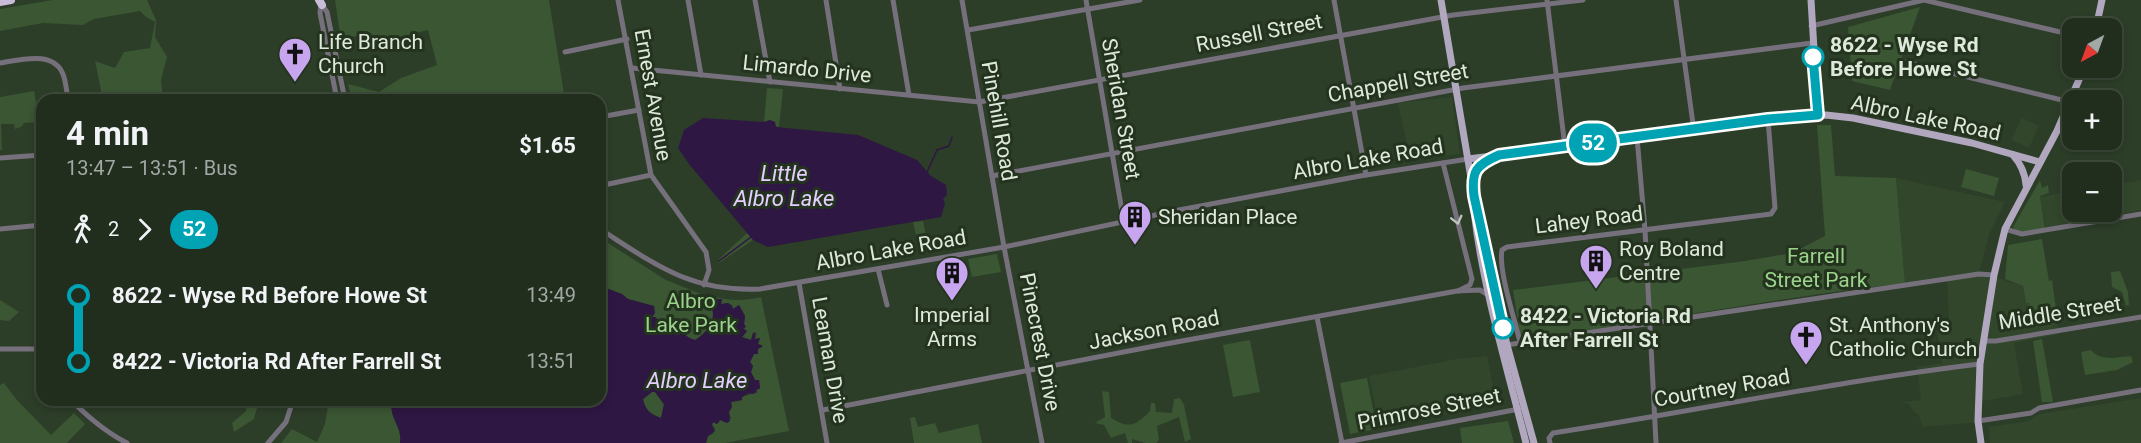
<!DOCTYPE html>
<html lang="en">
<head>
<meta charset="utf-8">
<style>
  :root { --surface:#212e1e; --page:#2d3a2b; --text:#f1f3f6; --muted:#a2a8a4; --line:#3e4a3c }
  body { margin:0; font-family:Roboto,sans-serif; background:var(--page); color:var(--text); height:100vh; display:flex; flex-direction:column; font-size:22px; white-space:nowrap }
  * { box-sizing:border-box; margin:0 }
  p { font-size:20px; color:var(--muted) }
  .icon { flex:none; width:33px; height:33px; fill:none; stroke:currentColor; stroke-width:2; stroke-linecap:round; stroke-linejoin:round }
  .map { position:relative; flex:1; overflow:hidden }
  .sheet { position:absolute; left:36px; top:94px; width:570px; height:312px; display:flex; flex-direction:column; background:var(--surface); border-radius:18px; box-shadow:0 3px 9px #0003,0 0 0 2px var(--line) }
  .sheet>* { flex:none }
  .badge { padding:0 12px; border-radius:20px; font-size:21px; line-height:39px }
  .needle { width:39px; rotate:221deg }
  .controls { position:absolute; left:2062px; top:18px; display:grid; gap:12px }
  .controls a { display:grid; place-items:center; width:60px; height:60px; border-radius:12px; background:var(--surface); box-shadow:0 3px 9px #0003,0 0 0 2px var(--line); font-size:30px }
  .map>.badge { position:absolute; translate:-50% -50%; box-shadow:0 0 0 3px #fff }
  .legs { display:flex; align-items:center; gap:9px; height:66px; padding:0 30px; font-size:20px }
  .legs p { margin-inline-start:auto }
  .headline { display:flex; align-items:center; justify-content:space-between; height:102px; padding:0 30px }
  h1 { font-size:33px; font-weight:700; line-height:45px }
  ul { padding:0 30px; list-style:none }
  li { display:flex; align-items:center; gap:21px; height:66px; font-size:22px }
  li i { display:grid; place-items:center; width:9px; height:100%; margin:0 8px; background:currentColor }
  li i::after { content:''; width:15px; height:15px; margin:-8px; border:4px solid; border-radius:50%; background:var(--surface) }
  li p { margin-inline-start:auto }
  li:first-child i { background:linear-gradient(#0000 50%,currentColor 0) }
  li:last-child i { background:linear-gradient(currentColor 50%,#0000 0) }
  .map>svg:first-child { display:block }
  .built { fill:#31462b }
  .green { fill:#3b5633 }
  .water { fill:#2e1743; fill-rule:evenodd }
  .lines { fill:none; stroke-linecap:round; stroke-linejoin:round }
  .stream { stroke:#2e1743; stroke-width:1.5 }
  .minor { stroke:#75707c; stroke-width:5 }
  .major { stroke:#b1a7bf; stroke-width:7 }
  .highway { stroke:#c9bcd9; stroke-width:8 }
  .oneway { stroke:#bec5be }
  .line-1-casing { stroke:#fff; stroke-width:14 }
  .line-1 { stroke:#00a3b4; stroke-width:9 }
  .stop-1-dot { fill:#fff; stroke:#00a3b4; stroke-width:3 }
  .labels { text-anchor:middle; dominant-baseline:central; stroke-width:6; stroke-linejoin:round; paint-order:stroke }
  .street-label { font-size:21px; fill:#dee9db; stroke:#23331e }
  .poi-label { font-size:21px; fill:#dee9db; stroke:#23331e; text-anchor:start }
  .stop-label { font-size:21px; font-weight:bold; fill:#dee9db; stroke:#23331e; text-anchor:start }
  .park-label { font-size:21px; fill:#9cd38c; stroke:#23331e }
  .water-label { font-size:22px; font-style:italic; fill:#e4cffe; stroke:#23331e }
</style>
</head>
<body>
<div class="map">
<svg width="2141" height="443" viewBox="0 0 2141 443">
  <rect width="100%" height="100%" fill="#2c3d28"/>
  <g class="built">
    <path d="M1452,97L1460,154L1410,160L1398,103Z"/>
    <path d="M2022,118L2039,126L2029,148L2011,140Z"/>
    <path d="M1896,178L2005,202L1990,232L1979,272L2023,286L2026,303H2029L2034,326L2058,323L2060,334L2014,343L2023,394L1978,402V422L1922,427L1919,415L1914,412L1909,404L1899,402L1921,400L1917,367L1942,363L1937,330L1949,327L1947,276L1905,283Z"/>
    <path d="M2141,180V210L2046,228L2040,197L2073,191V212H2112V185Z"/>
    <path d="M1487,356L1497,405L1379,426L1369,376L1457,359Z"/>
    <path d="M2141,398V443H1990L1989,427L2029,421L2039,414Z"/>
  </g>
  <g class="green">
    <path d="M53,0H147L156,20L155,37L167,57L161,80L163,100H103L95,61L115,68L124,52L150,48L155,22L146,17L140,11L94,19L83,25L43,23L0,31V9Z"/>
    <path d="M335,0H549L565,100H352L348,84L379,92L401,78L437,65L428,30L382,41L340,34Z"/>
    <path d="M1920,7L1890,90L1852,81L1848,27Z"/>
    <path d="M767,88L783,89L779,127L775,126L770,120L764,122Z"/>
    <path d="M34,91L40,122L24,123L21,127L15,129L14,124H1L2,150H0V97Z"/>
    <path d="M1817,125H1831L1835,176L1896,178L1905,283C1776,298 1649,322 1521,340L1513,290L1745,261L1792,253L1825,236Z"/>
    <path d="M1966,169L1999,178L1994,196L1961,187Z"/>
    <path d="M2040,180L2042,188L2048,185L2049,193L2040,196L2045,228L2023,232L2015,230L2013,227Z"/>
    <path d="M923,221L929,250L920,252L913,222Z"/>
    <path d="M747,233L753,240L719,263V259Z"/>
    <path d="M600,238L666,280L706,296C719,314 713,327 696,340C686,338 663,324 655,317H652L654,314V306L628,299L617,292L600,286Z"/>
    <path d="M2042,239L2049,281L2052,280L2058,323L2049,326L2048,324L2034,327L2029,303H2026L2023,286L2005,279L2008,245Z"/>
    <path d="M997,254L1001,272L972,277L968,259Z"/>
    <path d="M2120,271L2128,292L2129,305L2126,306L2122,292L2112,287L2111,272Z"/>
    <path d="M707,293C723,302 744,301 761,297L789,431L725,443H706L708,436L713,434L715,428L712,425L713,422L717,424L721,420L727,423L731,418L729,412L732,407L731,402L742,400V397C747,395 753,394 757,392L756,390L760,389L759,380H755L751,372L753,366L750,362L754,354H758V349L762,347V345L758,344L760,338L755,339L757,333H753L751,340L742,337L746,333L743,329L746,327L744,324L745,316L739,305L733,309L732,305L728,303L721,304L722,299H715Z"/>
    <path d="M0,300L19,312L9,321L0,320Z"/>
    <path d="M2042,339L2053,402H2042L2033,341Z"/>
    <path d="M1250,340L1260,392L1233,397L1223,345Z"/>
    <path d="M2091,350C2101,362 2117,357 2131,356L2133,362L2117,370L2085,375L2081,352Z"/>
    <path d="M1367,378L1377,429L1350,434L1340,383Z"/>
    <path d="M4,383L17,400L51,435L74,413L85,424L67,443H0V385Z"/>
    <path d="M1102,391L1109,392L1111,418C1130,429 1135,426 1150,411L1151,403H1155L1156,412L1172,413L1174,399L1180,398L1184,405L1191,439L1185,442L1179,417L1157,426L1159,440L1156,443H1145L1132,439V443H1128L1125,433L1111,438L1104,425L1095,423L1105,417Z"/>
    <path d="M652,392H655L664,405L661,418C651,414 645,410 643,399Z"/>
    <path d="M329,400L392,401C388,417 403,427 400,443H281L292,429L317,442L325,424Z"/>
    <path d="M247,401H259L254,419L234,432L232,423L246,411Z"/>
    <path d="M915,417L918,427L935,423L939,433L978,424L982,443H914L910,418Z"/>
    <path d="M1508,421L1514,443H1462L1460,428Z"/>
  </g>
  <g class="water">
    <path d="M703,118L764,122L770,120L775,122L776,127L858,135L917,160L931,176L946,185L947,195L943,199L945,203L941,217L768,247L753,240L689,164L678,148L684,130Z"/>
    <path d="M600,286L622,294L628,299L654,306L655,313L652,317H655C664,325 672,326 682,332C687,336 688,338 695,340C713,329 719,314 706,296L707,293L715,299H722L721,304L728,303L732,306L733,309L739,305L745,316L744,324L746,327L743,328L747,331L742,337L751,340L753,333L755,332V339L760,338L758,344L763,346L758,349V354H754L750,362L753,366L751,372L755,380H759L760,388L756,390L757,392L753,394L749,393L742,397V400L731,402L732,407L729,412L730,421L727,423L720,420L717,424L713,422L712,425L715,431L708,436L706,443H400C403,427 388,417 392,401L600,400ZM652,392H655L664,404L661,418C650,414 645,410 643,399Z"/>
  </g>
  <g class="lines">
    <g class="stream">
      <path d="M927,172L937,150L949,146L952,137"/>
      <path d="M719,261L751,237"/>
    </g>
    <g class="minor">
      <path d="M618,0L651,175L706,252L709,270L704,285"/>
      <path d="M688,0L701,75"/>
      <path d="M755,0L770,82"/>
      <path d="M826,0L840,89"/>
      <path d="M893,0L909,95"/>
      <path d="M962,0L1004,247L1042,443"/>
      <path d="M1086,0L1124,223"/>
      <path d="M1334,0L1366,175"/>
      <path d="M1547,0L1565,147"/>
      <path d="M1676,0L1694,131"/>
      <path d="M321,2L320,13L337,100"/>
      <path d="M322,5L327,12L345,100"/>
      <path d="M1811,26L1924,0L2073,35"/>
      <path d="M968,30L1140,0"/>
      <path d="M565,52L627,39"/>
      <path d="M1902,61L2070,102"/>
      <path d="M0,63C20,60 56,49 64,77C66,84 67,93 68,100"/>
      <path d="M632,68L979,102L1453,15L1583,0"/>
      <path d="M600,117L639,110"/>
      <path d="M1637,137L1645,230L1656,443"/>
      <path d="M0,158L42,155"/>
      <path d="M1443,163L1472,279L1470,285L1458,291"/>
      <path d="M992,176L1463,88L1812,43"/>
      <path d="M604,185L651,175"/>
      <path d="M0,229L42,225"/>
      <path d="M600,229C656,265 690,292 760,289L1004,247L1179,210L1360,176L1468,159"/>
      <path d="M2005,229L2022,234L2141,214"/>
      <path d="M878,269L887,305"/>
      <path d="M799,283L827,443"/>
      <path d="M1317,317L1342,443"/>
      <path d="M42,334L36,349L42,368"/>
      <path d="M1985,341H1996L2141,317"/>
      <path d="M1520,342C1515,320 1498,270 1502,250L1507,247L1771,214L1775,208L1768,119"/>
      <path d="M1506,345L1979,274L1994,275"/>
      <path d="M0,349H36"/>
      <path d="M71,400C88,417 105,432 127,443"/>
      <path d="M823,410L1160,345L1457,291L1480,290L1490,296"/>
      <path d="M1978,421L2031,413L2039,408L2141,390"/>
      <path d="M268,443L286,422L293,400"/>
      <path d="M1341,443L1519,409"/>
      <path d="M1550,443L1549,438L1553,433C1696,411 1837,381 1980,364"/>
    </g>
    <g class="major">
      <path d="M1441,0L1474,196L1507,345L1534,443"/>
      <path d="M1811,0L1818,115"/>
      <path d="M2096,28L2102,0"/>
      <path d="M2013,155C2021,164 2025,173 2026,185"/>
      <path d="M1468,159L1694,131L1768,119L1826,115L1853,118L1972,143L2040,162"/>
      <path d="M1472,180L1480,164L1489,159"/>
      <path d="M1474,211C1483,289 1507,367 1526,443"/>
      <path d="M1981,443L1978,421L1980,364L1994,275L2005,229L2057,131L2084,68"/>
    </g>
    <g class="highway">
      <path d="M319,0L322,5"/>
      <path d="M0,2L11,0"/>
    </g>
  </g>
  <defs><path id="oneway-chevron" d="M-2-3.5L2.5 0L-2 3.5" fill="none" stroke-width="1.6" stroke-linecap="round" stroke-linejoin="round" transform="scale(1.5)"/></defs>
  <use class="oneway" href="#oneway-chevron" transform="translate(1457 220) rotate(76)"/>
  <g class="lines">
    <g class="line-1-casing">
      <path id="line-1" d="M1503,328L1474,196C1471,171 1476,165 1499,155L1768,119L1818,115L1813,57"/>
    </g>
    <use href="#line-1" class="line-1"/>
  </g>
  <defs>
    <g id="church-pin" transform="scale(1.725)"><path d="M0 17L-7.5 6A9.5 9.5 0 1 1 7.5 6Z" fill="#c7a6ef" stroke="#23331e"/><path d="M-1.2-6h2.4v3.5h3.3v2.4h-3.3V6h-2.4V-.1h-3.3v-2.4h3.3Z" fill="#111"/></g>
    <g id="building-pin" transform="scale(1.725)"><path d="M0 17L-7.5 6A9.5 9.5 0 1 1 7.5 6Z" fill="#c7a6ef" stroke="#23331e"/><path d="M-4-6H4V6H1V3H-1V6H-4ZM-2.5-4.3h1.7v1.8h-1.7ZM.8-4.3h1.7v1.8H.8ZM-2.5-1h1.7V.8h-1.7ZM.8-1h1.7V.8H.8Z" fill="#111"/></g>
  </defs>
  <g fill-rule="evenodd">
    <use href="#church-pin" x="295" y="54"/>
    <use href="#building-pin" x="1135" y="217"/>
    <use href="#building-pin" x="1596" y="261"/>
    <use href="#building-pin" x="952" y="273"/>
    <use href="#church-pin" x="1806" y="337"/>
  </g>
  <g class="stop-1-dot">
    <circle cx="1813" cy="57" r="10"/>
    <circle cx="1503" cy="328" r="10"/>
  </g>
  <g class="labels">
    <g class="street-label">
      <text transform="translate(1259 33) rotate(-11)">Russell Street</text>
      <text transform="translate(807 69) rotate(6)">Limardo Drive</text>
      <text transform="translate(1398 83) rotate(-10)">Chappell Street</text>
      <text transform="translate(653 95) rotate(80)">Ernest Avenue</text>
      <text transform="translate(1121 109) rotate(80)">Sheridan Street</text>
      <text transform="translate(1926 118) rotate(12)">Albro Lake Road</text>
      <text transform="translate(999 121) rotate(80)">Pinehill Road</text>
      <text transform="translate(1368 159) rotate(-10)">Albro Lake Road</text>
      <text transform="translate(1589 220) rotate(-7)">Lahey Road</text>
      <text transform="translate(891 250) rotate(-10)">Albro Lake Road</text>
      <text transform="translate(2060 313) rotate(-9)">Middle Street</text>
      <text transform="translate(1154 330) rotate(-11)">Jackson Road</text>
      <text transform="translate(1040 342) rotate(79)">Pinecrest Drive</text>
      <text transform="translate(830 360) rotate(80)">Leaman Drive</text>
      <text transform="translate(1722 388) rotate(-10)">Courtney Road</text>
      <text transform="translate(1429 409) rotate(-11)">Primrose Street</text>
    </g>
    <g class="poi-label">
      <text x="318" y="42">Life Branch<tspan x="318" dy="24">Church</tspan></text>
      <text x="1158" y="217">Sheridan Place</text>
      <text x="1619" y="249">Roy Boland<tspan x="1619" dy="24">Centre</tspan></text>
      <text x="952" y="315" text-anchor="middle">Imperial<tspan x="952" dy="24">Arms</tspan></text>
      <text x="1829" y="325">St. Anthony's<tspan x="1829" dy="24">Catholic Church</tspan></text>
    </g>
    <g class="stop-label">
      <text x="1830" y="45">8622 - Wyse Rd<tspan x="1830" dy="24">Before Howe St</tspan></text>
      <text x="1520" y="316">8422 - Victoria Rd<tspan x="1520" dy="24">After Farrell St</tspan></text>
    </g>
    <g class="park-label">
      <text x="1816" y="256">Farrell<tspan x="1816" dy="24">Street Park</tspan></text>
      <text x="691" y="301">Albro<tspan x="691" dy="24">Lake Park</tspan></text>
    </g>
    <g class="water-label">
      <text x="784" y="173">Little<tspan x="784" dy="25">Albro Lake</tspan></text>
      <text x="697" y="380">Albro Lake</text>
    </g>
  </g>
</svg>
<div class="controls">
<a><svg class="needle" viewBox="-14 -14 28 28"><path d="M0-13l5 13h-10z" fill="#e53935"/><path d="M0 13l5-13h-10z" fill="#a2a8a4"/></svg></a>
<a>+</a>
<a>−</a>
</div>
<b class="badge" style="left:1593px;top:143px;background:#00a3b4;color:#fff">52</b>
<section class="sheet">
<div class="headline"><div><h1>4 min</h1><p>13:47 – 13:51 · Bus</p></div><b>$1.65</b></div>
<div class="legs"><svg class="icon" aria-label="walk" viewBox="0 0 24 24"><circle cx="13" cy="4" r="2"/><path d="M13 8l-2 6 4 7M11 14l-3 7M7 12l3-4h3l4 4"/></svg>2<svg class="icon" aria-label="forward" viewBox="0 0 24 24"><path d="M9 5l7 7-7 7"/></svg><b class="badge" style="background:#00a3b4;color:#fff">52</b></div>
<ul>
<li><i style="color:#00a3b4"></i><b>8622 - Wyse Rd Before Howe St</b><p>13:49</p></li>
<li><i style="color:#00a3b4"></i><b>8422 - Victoria Rd After Farrell St</b><p>13:51</p></li>
</ul>
</section>
</div>
</body>
</html>
